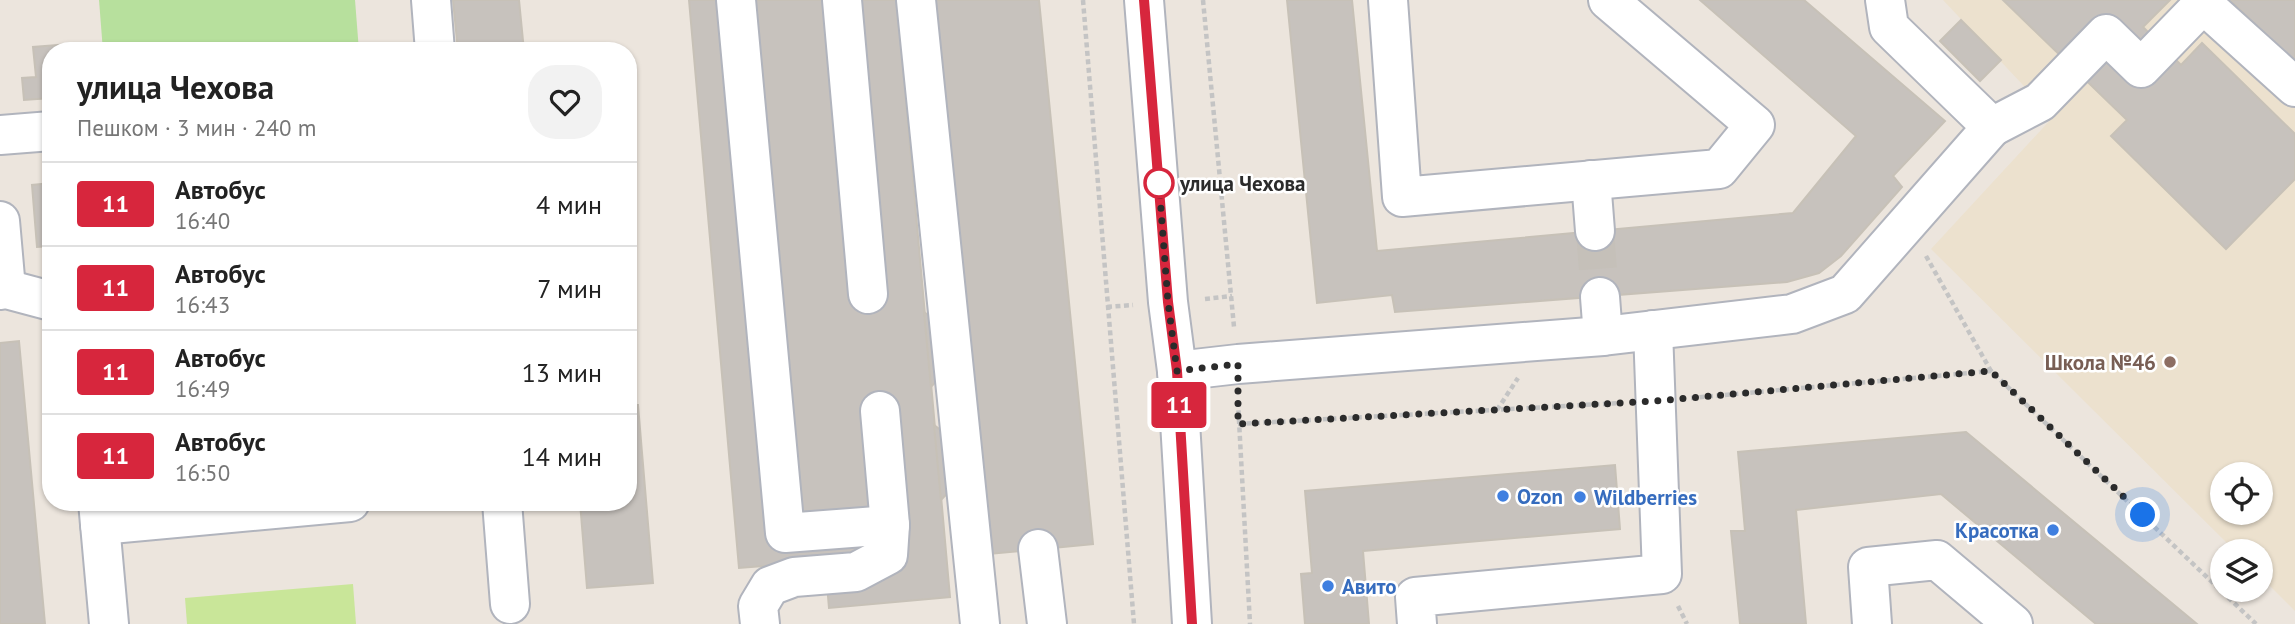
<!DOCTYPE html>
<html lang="ru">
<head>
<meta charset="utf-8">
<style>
  :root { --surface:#fff; --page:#f2f2f2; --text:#222; --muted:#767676; --line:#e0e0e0 }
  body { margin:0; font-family:"PT Sans",sans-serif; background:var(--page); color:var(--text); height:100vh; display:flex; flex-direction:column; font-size:26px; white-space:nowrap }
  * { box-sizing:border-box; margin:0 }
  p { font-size:23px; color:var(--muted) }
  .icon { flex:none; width:38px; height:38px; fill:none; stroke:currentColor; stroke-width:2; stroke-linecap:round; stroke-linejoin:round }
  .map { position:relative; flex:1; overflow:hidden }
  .details { position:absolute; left:42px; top:42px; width:595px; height:469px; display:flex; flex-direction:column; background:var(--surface); border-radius:28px; box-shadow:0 2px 5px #0004 }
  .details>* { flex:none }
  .badge { padding:0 14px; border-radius:5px; font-size:24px; line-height:46px }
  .fabs { position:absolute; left:2210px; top:462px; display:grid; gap:14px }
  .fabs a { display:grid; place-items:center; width:63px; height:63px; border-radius:50%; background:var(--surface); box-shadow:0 2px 5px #0004; font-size:35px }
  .you { position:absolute; width:35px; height:35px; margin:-18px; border:5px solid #fff; border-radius:50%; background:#1a73e8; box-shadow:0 0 0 10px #1a73e833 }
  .map>.badge { position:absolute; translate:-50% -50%; box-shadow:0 0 0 4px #fff }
  .round { display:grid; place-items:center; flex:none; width:74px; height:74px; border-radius:28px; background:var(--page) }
  .headline { display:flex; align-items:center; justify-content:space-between; height:119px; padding:0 35px }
  h1 { font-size:33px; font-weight:700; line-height:52px }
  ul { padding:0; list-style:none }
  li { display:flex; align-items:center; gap:21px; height:84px; padding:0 35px; border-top:2px solid var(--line) }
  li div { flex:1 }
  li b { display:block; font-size:26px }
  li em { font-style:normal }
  li .badge { min-width:77px; font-weight:700; text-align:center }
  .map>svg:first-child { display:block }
  .education { fill:#ece1ce; fill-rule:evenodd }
  .green { fill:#b7e09d }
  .pitch { fill:#c9e699 }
  .building { fill:#c7c2bd; stroke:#c7c1b7; stroke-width:2 }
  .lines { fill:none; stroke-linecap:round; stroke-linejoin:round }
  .minor-tunnel { stroke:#c5c0b9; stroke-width:38; stroke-dasharray:38 19; stroke-linecap:butt }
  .minor-casing { stroke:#b1b4bd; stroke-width:42 }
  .path { stroke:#c4c4c4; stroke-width:4.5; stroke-dasharray:5 3.5; stroke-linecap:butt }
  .minor { stroke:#fff; stroke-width:38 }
  .line-casing { stroke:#fff; stroke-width:16 }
  .line { stroke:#d7263d; stroke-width:10 }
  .walk { stroke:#2b2b2b; stroke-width:7; stroke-dasharray:0 12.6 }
  .stop-dot { fill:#fff; stroke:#d7263d; stroke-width:3.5 }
  .education-dot { fill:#8d6e63; stroke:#fff; stroke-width:2.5 }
  .shop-dot { fill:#3f7fe0; stroke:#fff; stroke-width:2.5 }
  .labels { text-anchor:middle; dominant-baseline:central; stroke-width:5; stroke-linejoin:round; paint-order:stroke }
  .stop-label { font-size:21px; font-weight:bold; fill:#2b2b2b; stroke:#fff; text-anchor:start }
  .education-label { font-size:21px; font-weight:bold; fill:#785e54; stroke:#fff; text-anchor:end }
  .shop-label { font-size:21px; font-weight:bold; fill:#366cbe; stroke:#fff; text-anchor:start }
</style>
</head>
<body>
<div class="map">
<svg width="2295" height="624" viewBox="0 0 2295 624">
  <rect width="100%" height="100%" fill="#ece5dd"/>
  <path class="education" d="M1943,0H2295V611L2261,577V551H2235L1931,249L2053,117ZM2222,474H2261V513H2222Z"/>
  <path class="green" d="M99,0H355L359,51H103Z"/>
  <path class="pitch" d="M353,584L356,624H187L185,598Z"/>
  <g class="building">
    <path d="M453,0H519L524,51H458Z"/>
    <path d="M689,0H897L950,597L829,608L825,561L739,568Z"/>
    <path d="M935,0H1039L1093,544L989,554Z"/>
    <path d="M1287,0H1352L1377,251L1793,213L1856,136L1700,0H1804L1945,121L1893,176L1902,187L1841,256L1819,273L1787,282L1395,312L1392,295L1317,303Z"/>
    <path d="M2003,0H2170L2143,27L2181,65L2202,43L2295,134V179L2226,249L2111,136L2127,120Z"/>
    <path d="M2230,0H2295V63Z"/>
    <path d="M1961,20L2001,60L1980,81L1940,41Z"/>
    <path d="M70,44L71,51H51V98L24,100L22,78L36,77L33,47Z"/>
    <path d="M51,183V246L37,247L32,185Z"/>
    <path d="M924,312L946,328L949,367L931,387Z"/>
    <path d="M19,341L45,624H0V343Z"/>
    <path d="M628,405H638L653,583L587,588L580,502H628Z"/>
    <path d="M934,425L957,442L960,480L941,500Z"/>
    <path d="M1966,432L2050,502L2197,624H2096L1941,494L1796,510L1806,624H1740L1731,531H1745L1738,452Z"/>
    <path d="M1615,465L1620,529L1363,551L1369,624H1305L1301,574L1312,573L1305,491Z"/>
  </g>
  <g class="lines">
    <path class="minor-tunnel" d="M1595,231L1600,297"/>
    <g class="minor-casing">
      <g id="minor">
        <path d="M431,0L435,51"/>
        <path d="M736,0L785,533L890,525"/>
        <path d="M842,0L868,294"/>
        <path d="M916,0L980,624"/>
        <path d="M1144,0L1168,302L1177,371L1192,624"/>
        <path d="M1388,0L1402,197L1719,169L1755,125L1608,0"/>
        <path d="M1992,127L2040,102L2106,34L2141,68L2203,4L2295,87"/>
        <path d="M0,135L51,131"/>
        <path d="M1591,180L1595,231"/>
        <path d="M0,221L6,289"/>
        <path d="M0,290L6,289L51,301"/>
        <path d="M1600,297L1603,336"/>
        <path d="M1177,371L1238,364L1603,336L1792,314L1845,294L1992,127L1889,27L1885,0"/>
        <path d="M98,502L109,624"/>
        <path d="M502,502L510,604"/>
        <path d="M100,525L350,502"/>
        <path d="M1038,549L1047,624"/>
        <path d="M760,624L758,606L770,586L794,577L856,572L888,555L890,525L880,411"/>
        <path d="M1417,624L1415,597L1662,574L1653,330"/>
        <path d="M1872,624L1868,567L1937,560L2013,624"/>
      </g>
    </g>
    <g class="path">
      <path d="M1083,0L1134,624"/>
      <path d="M1203,0L1234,327"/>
      <path d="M1926,256L1991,371"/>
      <path d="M1205,299L1232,296"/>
      <path d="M1107,307L1133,305"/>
      <path d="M1691,398L1991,371L2256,624"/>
      <path d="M1238,402L1250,624"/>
      <path d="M1497,410L1518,378"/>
      <path d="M1238,424L1620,403"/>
      <path d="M1678,606L1687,624"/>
    </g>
    <use href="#minor" class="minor"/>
  </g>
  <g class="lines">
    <g class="line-casing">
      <path id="line" d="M1144,0L1168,302L1177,371L1192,624"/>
    </g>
    <use href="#line" class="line"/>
    <path class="walk" d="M1159,183L1168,302L1177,371L1238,364V424L1656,401L1991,371L2143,515"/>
  </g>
  <circle class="stop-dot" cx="1159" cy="183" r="14"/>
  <circle class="education-dot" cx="2170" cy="362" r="7"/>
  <g class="shop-dot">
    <circle cx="1503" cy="496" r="7"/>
    <circle cx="1580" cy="497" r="7"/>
    <circle cx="2053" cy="530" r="7"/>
    <circle cx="1328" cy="586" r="7"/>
  </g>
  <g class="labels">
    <g class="stop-label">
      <text x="1180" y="183">улица Чехова</text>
    </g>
    <g class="education-label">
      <text x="2156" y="362">Школа №46</text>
    </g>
    <g class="shop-label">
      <text x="1517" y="496">Ozon</text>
      <text x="1594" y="497">Wildberries</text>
      <text x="2039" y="530" text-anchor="end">Красотка</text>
      <text x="1342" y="586">Авито</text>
    </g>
  </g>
</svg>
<div class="fabs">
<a><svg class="icon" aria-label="locate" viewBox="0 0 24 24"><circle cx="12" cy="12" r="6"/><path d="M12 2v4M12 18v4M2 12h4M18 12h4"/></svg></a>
<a><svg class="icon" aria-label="layers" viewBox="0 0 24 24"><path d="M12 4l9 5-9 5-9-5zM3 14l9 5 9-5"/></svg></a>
</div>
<div class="you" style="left:2143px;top:515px"></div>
<b class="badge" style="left:1179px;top:405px;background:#d7263d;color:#fff">11</b>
<section class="details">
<div class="headline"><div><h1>улица Чехова</h1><p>Пешком · 3 мин · 240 m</p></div><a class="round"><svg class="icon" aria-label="heart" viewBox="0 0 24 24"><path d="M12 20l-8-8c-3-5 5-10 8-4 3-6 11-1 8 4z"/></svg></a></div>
<ul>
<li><span class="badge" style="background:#d7263d;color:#fff">11</span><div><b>Автобус</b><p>16:40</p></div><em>4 мин</em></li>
<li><span class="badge" style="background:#d7263d;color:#fff">11</span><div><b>Автобус</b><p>16:43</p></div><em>7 мин</em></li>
<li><span class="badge" style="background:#d7263d;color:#fff">11</span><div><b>Автобус</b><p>16:49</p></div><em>13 мин</em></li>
<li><span class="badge" style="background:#d7263d;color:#fff">11</span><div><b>Автобус</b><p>16:50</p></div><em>14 мин</em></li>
</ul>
</section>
</div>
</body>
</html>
